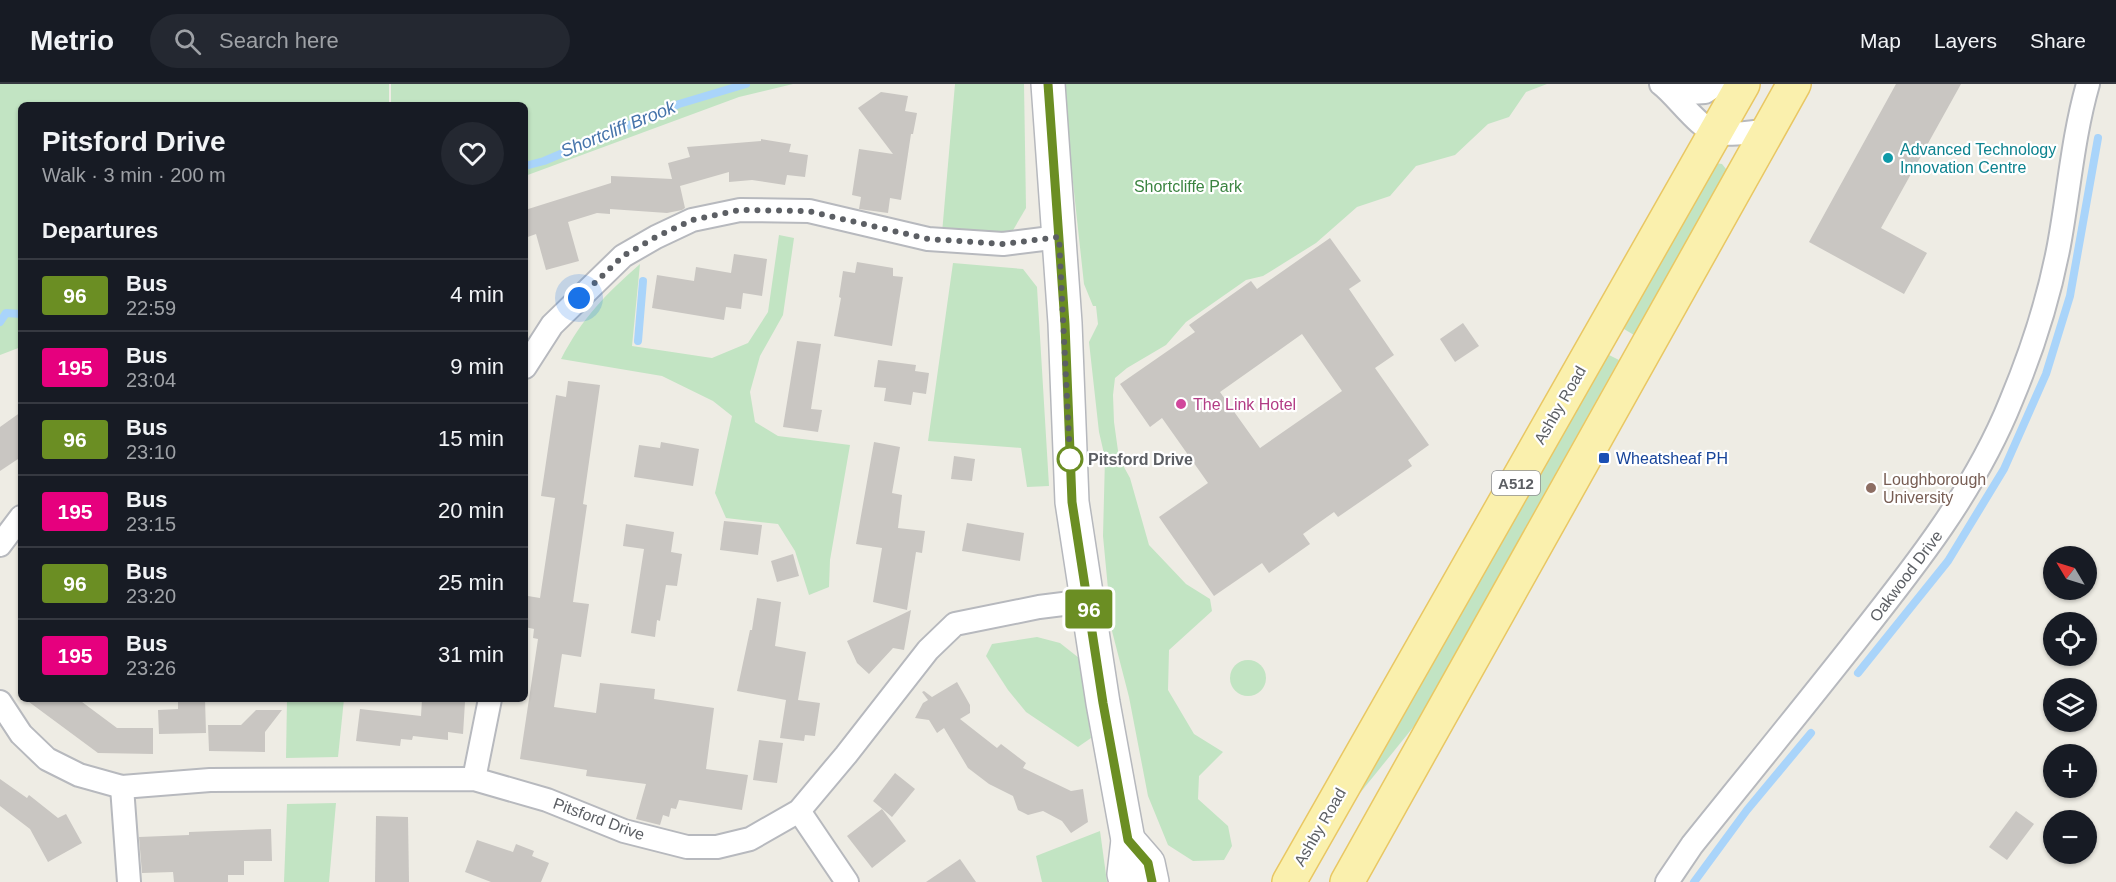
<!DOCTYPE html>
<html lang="en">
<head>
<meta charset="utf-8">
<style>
  :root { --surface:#171b24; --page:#242831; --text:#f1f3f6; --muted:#9ea1a6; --line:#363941 }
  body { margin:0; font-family:Helvetica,sans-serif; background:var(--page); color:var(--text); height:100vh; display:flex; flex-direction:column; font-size:22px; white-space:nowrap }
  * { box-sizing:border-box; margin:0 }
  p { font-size:20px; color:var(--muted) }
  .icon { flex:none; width:33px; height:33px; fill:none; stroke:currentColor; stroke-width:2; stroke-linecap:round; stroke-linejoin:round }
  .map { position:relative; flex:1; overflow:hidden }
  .drawer { position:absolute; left:18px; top:18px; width:510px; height:600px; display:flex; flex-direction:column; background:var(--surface); border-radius:9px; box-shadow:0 2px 4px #0004 }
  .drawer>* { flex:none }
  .badge { padding:0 12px; border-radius:4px; font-size:21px; line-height:39px }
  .needle { width:39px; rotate:308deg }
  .buttons { position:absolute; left:2043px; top:462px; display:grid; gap:12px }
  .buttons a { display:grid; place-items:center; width:54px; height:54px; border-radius:50%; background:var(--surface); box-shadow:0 2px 4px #0004; font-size:30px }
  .you { position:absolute; width:30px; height:30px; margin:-15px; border:4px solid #fff; border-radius:50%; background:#1a73e8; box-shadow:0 0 0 9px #1a73e833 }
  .map>.badge { position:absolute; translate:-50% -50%; box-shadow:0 0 0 3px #fff }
  h2 { padding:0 24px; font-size:22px; line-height:54px }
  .round { display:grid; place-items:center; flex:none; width:63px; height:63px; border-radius:32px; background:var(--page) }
  .summary { display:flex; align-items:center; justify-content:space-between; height:102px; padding:0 24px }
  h1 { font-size:28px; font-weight:600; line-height:45px }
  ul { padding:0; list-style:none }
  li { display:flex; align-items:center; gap:18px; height:72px; padding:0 24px; border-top:2px solid var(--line) }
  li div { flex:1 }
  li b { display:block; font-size:22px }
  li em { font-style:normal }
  li .badge { min-width:66px; font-weight:700; text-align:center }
  header { display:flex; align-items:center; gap:36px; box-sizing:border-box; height:84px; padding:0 30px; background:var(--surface); border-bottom:2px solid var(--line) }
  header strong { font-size:28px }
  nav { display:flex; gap:33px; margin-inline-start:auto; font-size:21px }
  .search { width:420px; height:54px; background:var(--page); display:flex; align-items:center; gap:15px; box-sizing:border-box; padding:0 21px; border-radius:33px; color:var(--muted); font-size:22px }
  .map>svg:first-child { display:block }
  .green { fill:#c2e4c3 }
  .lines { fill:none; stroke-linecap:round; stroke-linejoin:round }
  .stream { stroke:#a9d4fa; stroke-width:8 }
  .building { fill:#c9c6c2; fill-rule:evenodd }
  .street-casing { stroke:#b7b9be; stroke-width:26 }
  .secondary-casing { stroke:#b6b8bd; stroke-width:36 }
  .primary-casing { stroke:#e9c763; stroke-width:36 }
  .street { stroke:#fff; stroke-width:22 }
  .secondary { stroke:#fff; stroke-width:33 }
  .primary { stroke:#faf0ad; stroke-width:33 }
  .line-casing { stroke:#fff; stroke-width:14 }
  .line { stroke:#6b8e23; stroke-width:9 }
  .walk { stroke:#5c5f64; stroke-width:6; stroke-dasharray:0 10.8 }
  .culture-dot { fill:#0f9aa8; stroke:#fff; stroke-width:2 }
  .hotel-dot { fill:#d1479c; stroke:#fff; stroke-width:2 }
  .transit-dot { fill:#1a4fb4; stroke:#fff; stroke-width:2 }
  .stop-dot { fill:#fff; stroke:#6b8e23; stroke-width:3 }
  .education-dot { fill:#8d6e63; stroke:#fff; stroke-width:2 }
  .labels { text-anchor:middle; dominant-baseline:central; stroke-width:4.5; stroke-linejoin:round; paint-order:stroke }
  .shield { fill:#fff; stroke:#8d8f92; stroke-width:1.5 }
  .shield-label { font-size:15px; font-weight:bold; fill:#5c5f64 }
  .culture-label { font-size:16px; fill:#0d838f; stroke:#fff; text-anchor:start }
  .park-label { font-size:16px; fill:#3b8441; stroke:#fff }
  .hotel-label { font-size:16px; fill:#b23c85; stroke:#fff; text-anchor:start }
  .street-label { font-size:16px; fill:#5c5f64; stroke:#fff }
  .transit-label { font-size:16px; fill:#164399; stroke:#fff; text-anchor:start }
  .stop-label { font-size:16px; font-weight:bold; fill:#5c5f64; stroke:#fff; text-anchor:start }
  .education-label { font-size:16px; fill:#785e54; stroke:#fff; text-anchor:start }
  .water-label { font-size:18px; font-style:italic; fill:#4674ab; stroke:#fff }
</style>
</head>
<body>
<header>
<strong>Metrio</strong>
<div class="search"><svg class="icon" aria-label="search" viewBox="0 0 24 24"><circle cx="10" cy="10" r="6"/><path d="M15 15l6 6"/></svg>Search here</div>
<nav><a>Map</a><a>Layers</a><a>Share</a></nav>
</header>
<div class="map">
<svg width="2116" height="798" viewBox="0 0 2116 798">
  <rect width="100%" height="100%" fill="#eeece4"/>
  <g class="green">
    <path d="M0,0H389V21H21V263L0,271Z"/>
    <path d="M391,0H793L739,13L525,92V21H391Z"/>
    <path d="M955,0H1024L1026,124L1009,153L942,149Z"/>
    <path d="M1065,0H1547L1526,8L1509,33L1488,40L1455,71L1416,82L1390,112L1357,123L1316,159L1263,192L1246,196L1186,238L1166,261L1127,284L1115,294L1113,311L1114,338L1119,374L1130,394L1149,461L1186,500L1210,515L1212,527L1169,566L1168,606L1194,650L1223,668L1199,692L1198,715L1228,742L1232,762L1224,776L1193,777L1168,761L1148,712L1129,613L1112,547L1103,452L1105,374L1099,348L1089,258L1098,240L1096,222H1093L1084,200L1066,34Z"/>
    <path d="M1715,79L1722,80L1726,85V92L1634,251L1619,242Z"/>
    <path d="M779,151L794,154L783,231L760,272L750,308L755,338L778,352L850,361L830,476L829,503L809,511L795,467L778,440L726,434L715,409L732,332L713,317L662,292L561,275C583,233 605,211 640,180L632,262L712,274L748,259L768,228Z"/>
    <path d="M953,179L1023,185L1037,203L1049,402L1027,403L1021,364L928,357Z"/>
    <path d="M1605,269L1619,276L1415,641L1360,709Z"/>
    <path d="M1037,553L1060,559L1079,574L1091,654L1078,663L1026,628L1008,606L986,572L992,560Z"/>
    <circle cx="1248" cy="594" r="18"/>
    <path d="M287,615H344L338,673L286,674Z"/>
    <path d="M336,719L329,798H284L287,720Z"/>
    <path d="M1100,747L1107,798H1042L1036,772Z"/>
  </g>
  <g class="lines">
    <g class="stream">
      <path d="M525,82L544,77L679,20L746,0"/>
      <path d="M0,238L6,229L21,230"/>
      <path d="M638,257L643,197"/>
      <path d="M1858,589L1948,477L2004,385L2046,290L2070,212L2098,54"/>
      <path d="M1694,798L1747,726L1811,649"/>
    </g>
  </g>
  <g class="building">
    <path d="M1896,0H1961L1881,144L1927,169L1904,210L1809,158Z"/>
    <path d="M881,8L908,12L905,27L917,29L913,50H911L901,116L890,114L888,129L859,125L861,113L852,111L859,65L893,70L858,24Z"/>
    <path d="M761,55L791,60L789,68L808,71L805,93L787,91L785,101L752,96L729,98V88L680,102L685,124L682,126L667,129L610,125V130L597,129L568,138L579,177L546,186L536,150L525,154V126L611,99V92L672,95L668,79L690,73L687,63L761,57Z"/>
    <path d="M1330,154L1361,197L1349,205L1394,271L1375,284L1429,361L1408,376L1412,382L1338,433L1334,428L1303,450L1310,460L1269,489L1262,479L1214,512L1159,433L1208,399L1162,334L1150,343L1120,300L1195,248L1189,241L1251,197L1257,205ZM1302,250L1342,307L1260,364L1220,308Z"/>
    <path d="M734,170L767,175L762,212L743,209L741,225L726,223L724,236L652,224L657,191L694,197L696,183L731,189Z"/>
    <path d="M857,178L893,184V192L903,193L892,262L834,252L841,214L839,213L843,187L855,189Z"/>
    <path d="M1463,239L1479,262L1455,278L1440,255Z"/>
    <path d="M797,257L821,260L811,325L822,326L818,348L783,343Z"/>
    <path d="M878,276L916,281L915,287L929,289L926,310L913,308L911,321L884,317L886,304L874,303Z"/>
    <path d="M568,297L600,301L583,420L587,421L573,518L589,520L581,573L562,570L554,623L596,629L600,599L655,605L654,615L714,624L706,685L748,691L742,726L679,716L676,725L671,724L669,733L663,731L660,741L636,735L646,700L586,692L587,686L520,675L538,555L533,554L534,545L525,543V533L528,512L540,514L555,414L541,412L556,311L566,313Z"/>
    <path d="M21,328V373L0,387V343Z"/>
    <path d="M661,358L699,365L693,402L634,393L639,361L660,364Z"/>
    <path d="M874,358L900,363L892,409L902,411L898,444L925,447L922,469L916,468L907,526L873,518L882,464L856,460Z"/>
    <path d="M954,372L975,375L972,397L951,395Z"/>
    <path d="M724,437L762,441L758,471L720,466Z"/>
    <path d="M967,439L1024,449L1020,477L962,467Z"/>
    <path d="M626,440L674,448L671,468L682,470L677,502L666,501L660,537L657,536L655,553L631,549L644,465L623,462Z"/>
    <path d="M793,470L799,492L777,498L771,477Z"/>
    <path d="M757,514L781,518L775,562L806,568L798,616L820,619L815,652L805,651L804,657L780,654L786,616L737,607L750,546H752Z"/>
    <path d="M911,526L904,566L893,564L869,590L857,579L847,557Z"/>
    <path d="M957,598L970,621V629L960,635L997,664L1001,660L1026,679L1023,684L1071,707L1083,705L1088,738L1071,749L1062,737L1043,727L1028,731L1018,726L1013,712L989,700L968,684L944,644L937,649L929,636L915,634L923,619L928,616L922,608L924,607L932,613Z"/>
    <path d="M25,615H78L117,644H153V670L98,669Z"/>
    <path d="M178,615H205L206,649L159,650L158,626L178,625Z"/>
    <path d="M422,615L465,618L463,650L448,648V656L413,652L412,656L401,655L400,662L356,657L360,625L421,632Z"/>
    <path d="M256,626H282L265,648V668L209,667L208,641H241Z"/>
    <path d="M759,656L783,659L777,699L753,696Z"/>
    <path d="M895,689L915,705L892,733L873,717Z"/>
    <path d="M0,695L27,714L29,711L58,734L66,730L82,759L48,778L30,745L0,722Z"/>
    <path d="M882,725L906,757L872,784L847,752Z"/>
    <path d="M2016,727L2034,740L2007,776L1989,763Z"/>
    <path d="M376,732L408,733L409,798H375Z"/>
    <path d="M271,745L272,777H244V791H228V798H174L173,788L142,789L139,753L189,751V748Z"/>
    <path d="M477,756L513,768L516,760L534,767L532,772L549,779L541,798H491L465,788Z"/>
    <path d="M960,775L976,798H926Z"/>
  </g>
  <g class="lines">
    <g class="street-casing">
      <g id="street">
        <path d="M1661,0C1676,11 1700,46 1717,49C1729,52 1755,47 1768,47"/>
        <path d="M1674,10L1705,8L1717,0"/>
        <path d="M525,283L552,241L623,172L656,153L692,136L740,126L809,127L928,155L1003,160L1059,153"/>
        <path d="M0,461L21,433"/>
        <path d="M0,618L21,650L47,675L79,691L122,703L210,696L474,695L547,716L624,747L687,763H717L750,755L799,727L846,671L928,566L955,540L1039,523L1087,517"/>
        <path d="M474,695L490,615"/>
        <path d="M122,703L129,798"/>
        <path d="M799,727L847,798"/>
        <path d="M1667,798L1692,761C1745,695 1799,629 1851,563C1912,486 1974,409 2011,317C2032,267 2049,214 2059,161C2069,107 2073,52 2088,0"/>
      </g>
    </g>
    <g class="secondary-casing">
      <g id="secondary">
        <path d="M1048,0L1065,239L1072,418L1103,619L1128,756L1124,790L1126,798"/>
        <path d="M1128,756L1148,779L1152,798"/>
      </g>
    </g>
    <g class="primary-casing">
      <g id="primary">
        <path d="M1289,798L1743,0"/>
        <path d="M1347,798L1794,0"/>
      </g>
    </g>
    <use href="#street" class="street"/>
    <use href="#secondary" class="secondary"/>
    <use href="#primary" class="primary"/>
  </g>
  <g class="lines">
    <g class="line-casing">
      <path id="line" d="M1048,0L1065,240L1072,418L1103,619L1128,756L1148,779L1152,798"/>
    </g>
    <use href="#line" class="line"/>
    <path class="walk" d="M579,214L623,172L656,153L692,136L740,126L808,127L928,155L1003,160L1059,153L1070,375"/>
  </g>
  <circle class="culture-dot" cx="1888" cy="74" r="6"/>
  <circle class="hotel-dot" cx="1181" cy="320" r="6"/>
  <rect class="transit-dot" x="1598" y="368" width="12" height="12" rx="3"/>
  <circle class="stop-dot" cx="1070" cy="375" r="12"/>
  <circle class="education-dot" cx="1871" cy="404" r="6"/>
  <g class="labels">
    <rect class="shield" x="1492" y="387" width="48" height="24" rx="4.5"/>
    <g class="shield-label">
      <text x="1516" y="399">A512</text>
    </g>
    <g class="culture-label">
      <text x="1900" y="65">Advanced Technology<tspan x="1900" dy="18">Innovation Centre</tspan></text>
    </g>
    <g class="park-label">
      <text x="1188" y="102">Shortcliffe Park</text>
    </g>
    <g class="hotel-label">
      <text x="1193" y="320">The Link Hotel</text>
    </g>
    <g class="street-label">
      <text transform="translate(1560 321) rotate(-60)">Ashby Road</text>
      <text transform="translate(1906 492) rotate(-53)">Oakwood Drive</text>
      <text transform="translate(599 735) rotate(20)">Pitsford Drive</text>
      <text transform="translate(1320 743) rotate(-60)">Ashby Road</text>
    </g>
    <g class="transit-label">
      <text x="1616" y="374">Wheatsheaf PH</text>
    </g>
    <g class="stop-label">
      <text x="1088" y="375">Pitsford Drive</text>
    </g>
    <g class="education-label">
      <text x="1883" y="395">Loughborough<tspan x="1883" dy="18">University</tspan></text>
    </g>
    <g class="water-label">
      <text transform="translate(618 45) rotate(-22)">Shortcliff Brook</text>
    </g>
  </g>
</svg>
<div class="buttons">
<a><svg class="needle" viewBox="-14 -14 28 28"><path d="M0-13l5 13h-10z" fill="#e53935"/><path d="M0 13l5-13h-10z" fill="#9ea1a6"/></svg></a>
<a><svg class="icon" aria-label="locate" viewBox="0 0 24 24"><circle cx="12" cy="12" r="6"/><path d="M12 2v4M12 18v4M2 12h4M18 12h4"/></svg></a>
<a><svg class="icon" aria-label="layers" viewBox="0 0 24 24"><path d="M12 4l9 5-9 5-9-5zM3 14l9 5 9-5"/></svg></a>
<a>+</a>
<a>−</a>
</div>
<div class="you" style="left:579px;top:214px"></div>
<b class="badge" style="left:1089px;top:525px;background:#6b8e23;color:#fff">96</b>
<section class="drawer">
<div class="summary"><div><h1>Pitsford Drive</h1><p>Walk · 3 min · 200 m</p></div><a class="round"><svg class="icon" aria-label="heart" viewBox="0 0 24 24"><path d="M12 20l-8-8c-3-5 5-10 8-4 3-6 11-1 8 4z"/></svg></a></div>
<h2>Departures</h2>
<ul>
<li><span class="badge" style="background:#6b8e23;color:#fff">96</span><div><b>Bus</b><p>22:59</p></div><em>4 min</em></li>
<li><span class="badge" style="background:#e6007e;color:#fff">195</span><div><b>Bus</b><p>23:04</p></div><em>9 min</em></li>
<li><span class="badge" style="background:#6b8e23;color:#fff">96</span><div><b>Bus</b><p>23:10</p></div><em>15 min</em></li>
<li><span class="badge" style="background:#e6007e;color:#fff">195</span><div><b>Bus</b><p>23:15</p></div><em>20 min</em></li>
<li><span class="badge" style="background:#6b8e23;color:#fff">96</span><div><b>Bus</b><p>23:20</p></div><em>25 min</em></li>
<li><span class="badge" style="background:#e6007e;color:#fff">195</span><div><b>Bus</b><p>23:26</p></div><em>31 min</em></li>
</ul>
</section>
</div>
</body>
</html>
